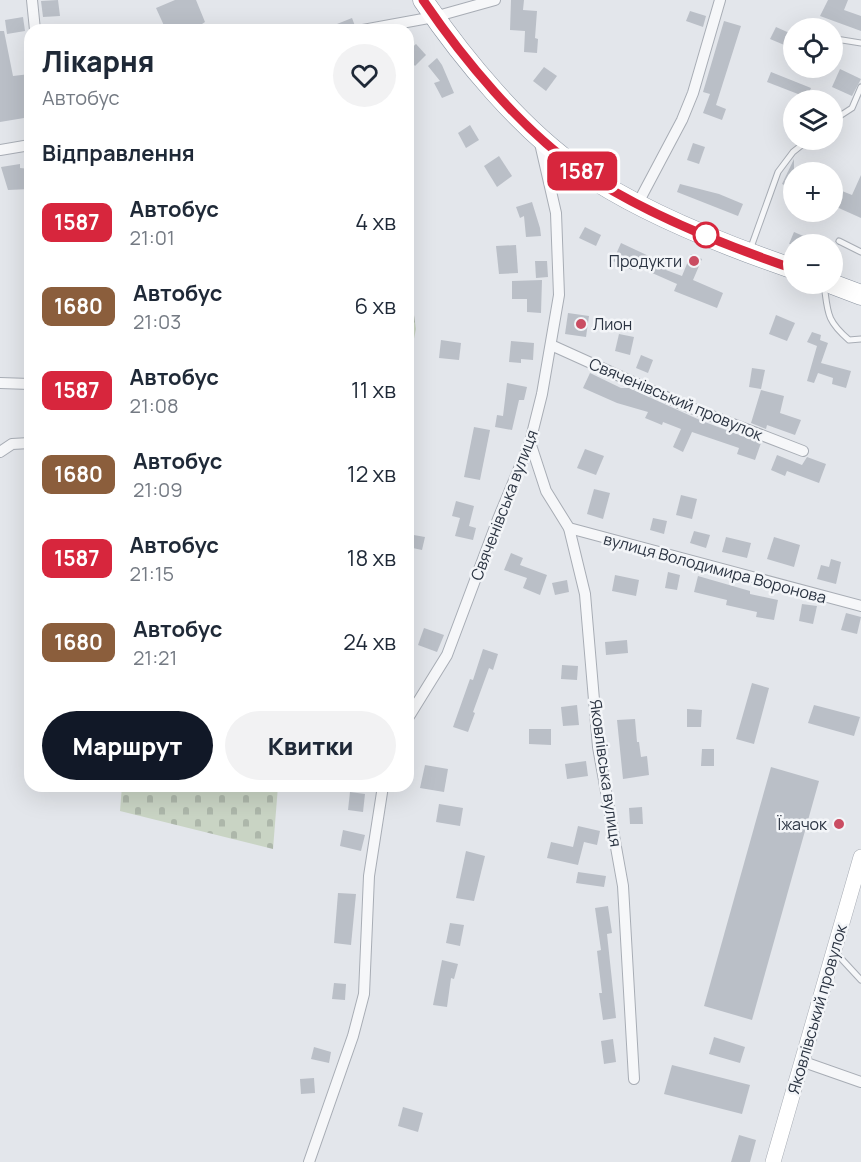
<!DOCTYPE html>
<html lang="uk">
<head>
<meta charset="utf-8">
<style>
  :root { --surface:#fff; --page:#f2f2f3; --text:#1f2937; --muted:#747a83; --accent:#111827 }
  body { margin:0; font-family:Manrope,sans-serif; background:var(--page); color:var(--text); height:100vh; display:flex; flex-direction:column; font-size:22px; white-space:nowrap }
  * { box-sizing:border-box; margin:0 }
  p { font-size:20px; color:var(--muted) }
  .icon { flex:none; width:33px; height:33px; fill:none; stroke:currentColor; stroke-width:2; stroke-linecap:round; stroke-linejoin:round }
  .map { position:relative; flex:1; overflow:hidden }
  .side { position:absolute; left:24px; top:24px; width:390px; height:768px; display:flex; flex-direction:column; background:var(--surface); border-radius:18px; box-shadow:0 6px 24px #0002 }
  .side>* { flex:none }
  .badge { padding:0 12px; border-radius:9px; font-size:21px; line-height:39px }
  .buttons { position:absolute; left:783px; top:18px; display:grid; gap:12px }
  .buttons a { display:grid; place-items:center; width:60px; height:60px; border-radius:50%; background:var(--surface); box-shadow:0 6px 24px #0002; font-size:30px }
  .map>.badge { position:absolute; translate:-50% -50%; box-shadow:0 0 0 3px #fff }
  h2 { padding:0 18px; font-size:22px; line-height:54px }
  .round { display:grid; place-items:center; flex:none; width:63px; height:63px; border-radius:32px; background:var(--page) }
  .head { display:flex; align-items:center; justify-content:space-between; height:102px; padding:0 18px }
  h1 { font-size:28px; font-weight:800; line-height:45px }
  .cta { display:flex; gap:12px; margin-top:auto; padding:12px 18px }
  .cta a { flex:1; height:69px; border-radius:36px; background:var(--accent); color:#fff; font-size:24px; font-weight:800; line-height:69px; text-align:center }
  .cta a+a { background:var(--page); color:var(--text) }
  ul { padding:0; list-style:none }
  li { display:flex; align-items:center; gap:18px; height:84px; padding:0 18px }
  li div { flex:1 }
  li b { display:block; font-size:22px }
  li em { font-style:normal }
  li .badge { min-width:66px; font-weight:700; text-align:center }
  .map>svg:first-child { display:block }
  .cemetery { fill:url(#cemetery-stones) }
  .building { fill:#babfc7 }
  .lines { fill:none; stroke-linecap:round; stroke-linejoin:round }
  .lane-casing { stroke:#a8adb5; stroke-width:7 }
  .street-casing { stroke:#a8adb5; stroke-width:12 }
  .secondary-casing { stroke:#a8adb5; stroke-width:16 }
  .highway-casing { stroke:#8b94a1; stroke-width:21 }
  .lane { stroke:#f6f7f9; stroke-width:5 }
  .street { stroke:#f6f7f9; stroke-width:10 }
  .secondary { stroke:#fff; stroke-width:15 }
  .highway { stroke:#fff; stroke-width:20 }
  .line-casing { stroke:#fff; stroke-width:14 }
  .line { stroke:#d7263d; stroke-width:9 }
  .stop-dot { fill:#fff; stroke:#d7263d; stroke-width:3 }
  .poi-dot { fill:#ca4d62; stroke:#f3f5f8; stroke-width:2 }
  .labels { text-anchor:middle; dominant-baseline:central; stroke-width:5; stroke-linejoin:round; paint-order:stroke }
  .poi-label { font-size:16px; fill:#2b3442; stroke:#f3f5f8; text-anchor:end }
  .street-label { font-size:16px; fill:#2b3442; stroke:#f3f5f8 }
</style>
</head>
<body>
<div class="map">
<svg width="861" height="1162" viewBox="0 0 861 1162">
  <defs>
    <pattern id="cemetery-stones" width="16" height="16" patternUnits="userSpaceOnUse" patternTransform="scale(1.5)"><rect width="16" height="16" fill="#c9d4c4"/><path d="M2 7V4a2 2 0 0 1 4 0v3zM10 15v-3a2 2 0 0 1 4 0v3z" fill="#adb7aa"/></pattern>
  </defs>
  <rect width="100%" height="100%" fill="#e3e6eb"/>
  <g class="cemetery">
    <path d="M408,273L416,329L408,368Z"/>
    <path d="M122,786H278L273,849L120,811Z"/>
  </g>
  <g class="building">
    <path d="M58,0L60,16L43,17L41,1Z"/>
    <path d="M175,0H196L205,22L193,30H166L156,8Z"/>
    <path d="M511,0H524L523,10L537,11L535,38L538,39L537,53L524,52L525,31L510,30Z"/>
    <path d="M828,0H848L844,10L861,16V31L820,16Z"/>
    <path d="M690,11L706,16L703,27L686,21Z"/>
    <path d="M23,17L25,31L7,34L5,20Z"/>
    <path d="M352,18L355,26L344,30H322Z"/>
    <path d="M724,21L741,26L716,105L726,109L722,120L703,113L710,94L703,92Z"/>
    <path d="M776,27L794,35V49L770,39Z"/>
    <path d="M0,31H4L13,76L30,74V117L0,122Z"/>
    <path d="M416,44L426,55L415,66L408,58V51Z"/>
    <path d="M437,58L442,65L454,93L442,98L434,83L440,81L428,66Z"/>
    <path d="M544,67L557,76L546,91L533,81Z"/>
    <path d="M840,69L861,79L852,96L832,87Z"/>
    <path d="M771,72L811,88L806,100H796L798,94L767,82Z"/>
    <path d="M470,125L479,140L466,148L458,133Z"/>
    <path d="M693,143L705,147L699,164L687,160Z"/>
    <path d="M499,156L512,176L497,187L484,166Z"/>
    <path d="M794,159V189L782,184Z"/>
    <path d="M20,164V168L30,169V189L8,190L1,167Z"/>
    <path d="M861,175V218L832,205V187L852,195Z"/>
    <path d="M680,184L719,194L743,204L738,216L677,192Z"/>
    <path d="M532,202L540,228L541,236L526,237L524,216L520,218L516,207Z"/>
    <path d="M585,227L601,235L596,246L579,238Z"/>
    <path d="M794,232L822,244H789Z"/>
    <path d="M621,243L668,265L666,270L682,276L691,254L702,259L693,280L723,293L717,308L674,291L677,284L634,265L632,270L613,261Z"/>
    <path d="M516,245L518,273L499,274L496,246Z"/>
    <path d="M535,261H547L548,277L536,278Z"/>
    <path d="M542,280L541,313L527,312V299H512V281Z"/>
    <path d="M568,313L589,316L586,337L565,334Z"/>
    <path d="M776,315L795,323L787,341L769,334Z"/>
    <path d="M812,332L821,335L820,340L828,343L821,363L851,371L846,388L832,384L833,378L818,373L814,383L807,381L817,346L807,342Z"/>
    <path d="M619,334L634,337L630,355L615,351Z"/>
    <path d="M441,340L461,343L459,360L439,358Z"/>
    <path d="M511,341L534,343L533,360L521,359V363L509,362Z"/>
    <path d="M641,355L653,360L648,373L636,368Z"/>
    <path d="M752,368L765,370L761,389L749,387Z"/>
    <path d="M590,373L621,388H629L702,421L761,443L755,460L737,454L739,448L692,432L683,452L673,447L681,429L663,422L662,425L645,418L648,412L617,403L583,388Z"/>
    <path d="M507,383L527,387L524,400H519L512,430L495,427L497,415L503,416Z"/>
    <path d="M761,390L784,396L780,413L801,420L795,435L767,425L766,429L751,423Z"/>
    <path d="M474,427L490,430L480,480L464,477Z"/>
    <path d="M585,449L604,456L596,475L577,468Z"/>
    <path d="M777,455L802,465L807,457L826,464L819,483L787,471L785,476L771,470Z"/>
    <path d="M594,489L610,493L603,519L587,514Z"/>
    <path d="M681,495L697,499L692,519L676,515Z"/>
    <path d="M456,501L474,506L469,526L476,528L473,540L455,536L460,518L452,516Z"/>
    <path d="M653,518L667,521L664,534L650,530Z"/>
    <path d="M694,531L710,535L706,548L690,543Z"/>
    <path d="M408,534L425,537L422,550L408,547Z"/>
    <path d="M726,537L751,543L747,558L722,552Z"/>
    <path d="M774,537L800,545L794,567L767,559Z"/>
    <path d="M511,553L523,558L520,565L547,575L540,595L523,588L527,578L504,570Z"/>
    <path d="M831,559L841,562L836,584L817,579L821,565L829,567Z"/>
    <path d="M668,572L680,575L677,590L665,588Z"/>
    <path d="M615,575L639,580L636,596L612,591Z"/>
    <path d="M698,576L750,591V594L778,600L774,620L756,617L757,612L726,605L727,600L694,592Z"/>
    <path d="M567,580L569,592L555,595L552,583Z"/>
    <path d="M802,604L817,606L813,624L799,621Z"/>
    <path d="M846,613L861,617L857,634L841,630Z"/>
    <path d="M424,628L444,635L437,652L418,645Z"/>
    <path d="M627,640L628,653L606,655L605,642Z"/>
    <path d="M483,649L498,654L493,670L489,668L473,712L475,713L468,732L453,727L470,679L473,680Z"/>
    <path d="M562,665L578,666L577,680L561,679Z"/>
    <path d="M752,683L769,688L754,744L736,739Z"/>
    <path d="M577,705L579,725L563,726L561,707Z"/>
    <path d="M814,705L860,717L854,736L808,723Z"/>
    <path d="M687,709L702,710L701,727H687Z"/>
    <path d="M635,719L637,742H639L641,757L647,756L649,775L623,779L617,720Z"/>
    <path d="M529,729H551V745L529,744Z"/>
    <path d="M702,749H714V766H701Z"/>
    <path d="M586,761L588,776L567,779L565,764Z"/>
    <path d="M425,765L448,769L444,792L420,788Z"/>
    <path d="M771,767L819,781L752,1020L704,1006Z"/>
    <path d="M350,792L365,794L363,812L348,810Z"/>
    <path d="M439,804L463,808L460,826L436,822Z"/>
    <path d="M642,807L643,824H630L629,808Z"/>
    <path d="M578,826L600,831L597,845L584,842L578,865L547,858L551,842L573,847Z"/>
    <path d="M343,830L365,835L361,851L340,846Z"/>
    <path d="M466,851L485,856L474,901L456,898Z"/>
    <path d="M578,872L606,876L604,887L576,883Z"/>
    <path d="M338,893L356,894L351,945L334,943Z"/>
    <path d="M608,906L612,933L607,934L616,1018L603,1020L599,993H602L597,951L601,950L595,908Z"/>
    <path d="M450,923L464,925L460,946L446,943Z"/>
    <path d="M442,960L458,964L454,979L451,978L447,1007L433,1005Z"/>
    <path d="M334,983L346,984L345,1000L332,999Z"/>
    <path d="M714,1037L745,1047L740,1063L709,1054Z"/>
    <path d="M613,1039L616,1062L604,1064L601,1041Z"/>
    <path d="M314,1047L331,1052L329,1063L311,1059Z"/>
    <path d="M672,1065L750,1085L742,1114L664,1094Z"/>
    <path d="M314,1078L315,1093L301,1094L300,1079Z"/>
    <path d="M403,1107L423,1113L418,1132L398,1126Z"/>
    <path d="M739,1135L756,1140L750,1162H731Z"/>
  </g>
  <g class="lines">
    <g class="lane-casing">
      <g id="lane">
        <path d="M836,39L861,43"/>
        <path d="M832,121L852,108L861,87"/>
        <path d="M839,241L861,252"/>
        <path d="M750,250L778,172L793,152L808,140"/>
        <path d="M824,284C828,313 826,320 849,340L861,339"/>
        <path d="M836,953L861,980"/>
      </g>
    </g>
    <g class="street-casing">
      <g id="street">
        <path d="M32,0L35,30"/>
        <path d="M363,30L434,17L495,0"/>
        <path d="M0,150L30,145"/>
        <path d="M638,203L682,120L693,93L720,0"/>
        <path d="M551,345L686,406L803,451"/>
        <path d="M0,383L30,384"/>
        <path d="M530,442L546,491L569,528L585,594L598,747L623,886L634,1079"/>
        <path d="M0,452L12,444L30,443"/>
        <path d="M569,528L861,606"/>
        <path d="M408,718L447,655L498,519L530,442L542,394L559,295L556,213L539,139"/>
        <path d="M801,1061L861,1082"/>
        <path d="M309,1162L353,1036L364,994L369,876L383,786"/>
      </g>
    </g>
    <g class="secondary-casing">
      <path id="secondary" d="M773,1162L861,857"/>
    </g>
    <g class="highway-casing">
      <g id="highway">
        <path d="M423,0C463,59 521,129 580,170C640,212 724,245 794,269"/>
        <path d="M832,284L861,295"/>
      </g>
    </g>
    <use href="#lane" class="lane"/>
    <use href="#street" class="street"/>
    <use href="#secondary" class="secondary"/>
    <use href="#highway" class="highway"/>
  </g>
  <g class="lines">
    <g class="line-casing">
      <path id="line" d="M423,0C463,59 521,129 580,170C640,212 724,245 794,269"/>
    </g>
    <use href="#line" class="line"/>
  </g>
  <circle class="stop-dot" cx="706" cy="235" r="12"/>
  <g class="poi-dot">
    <circle cx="694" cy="261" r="6"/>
    <circle cx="581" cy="324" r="6"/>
    <circle cx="839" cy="824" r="6"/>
  </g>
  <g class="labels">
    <g class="poi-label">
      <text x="682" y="261">Продукти</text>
      <text x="593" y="324" text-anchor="start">Лион</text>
      <text x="827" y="824">Їжачок</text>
    </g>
    <g class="street-label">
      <text transform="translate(676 399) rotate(23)">Свяченівський провулок</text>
      <text transform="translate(504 505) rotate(-69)">Свяченівська вулиця</text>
      <text transform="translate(715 568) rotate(15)">вулиця Володимира Воронова</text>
      <text transform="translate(606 773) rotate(82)">Яковлівська вулиця</text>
      <text transform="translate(817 1009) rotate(-74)">Яковлівський провулок</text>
    </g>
  </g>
</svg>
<div class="buttons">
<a><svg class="icon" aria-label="locate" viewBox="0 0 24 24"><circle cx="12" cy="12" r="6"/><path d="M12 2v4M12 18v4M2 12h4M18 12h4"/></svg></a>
<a><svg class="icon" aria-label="layers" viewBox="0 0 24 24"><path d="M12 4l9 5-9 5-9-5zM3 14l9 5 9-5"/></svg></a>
<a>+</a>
<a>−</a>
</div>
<b class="badge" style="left:582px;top:171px;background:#d7263d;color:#fff">1587</b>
<section class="side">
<div class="head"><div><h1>Лікарня</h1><p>Автобус</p></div><a class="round"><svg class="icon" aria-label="heart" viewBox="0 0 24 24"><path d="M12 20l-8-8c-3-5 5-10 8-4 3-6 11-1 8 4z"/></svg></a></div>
<h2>Відправлення</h2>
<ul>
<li><span class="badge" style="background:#d7263d;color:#fff">1587</span><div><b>Автобус</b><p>21:01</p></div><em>4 хв</em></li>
<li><span class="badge" style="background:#8b5e3c;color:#fff">1680</span><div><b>Автобус</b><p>21:03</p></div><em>6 хв</em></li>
<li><span class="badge" style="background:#d7263d;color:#fff">1587</span><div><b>Автобус</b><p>21:08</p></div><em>11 хв</em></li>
<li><span class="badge" style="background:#8b5e3c;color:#fff">1680</span><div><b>Автобус</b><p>21:09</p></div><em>12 хв</em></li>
<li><span class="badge" style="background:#d7263d;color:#fff">1587</span><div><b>Автобус</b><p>21:15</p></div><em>18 хв</em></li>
<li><span class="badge" style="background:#8b5e3c;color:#fff">1680</span><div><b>Автобус</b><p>21:21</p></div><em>24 хв</em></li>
</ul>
<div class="cta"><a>Маршрут</a><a>Квитки</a></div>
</section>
</div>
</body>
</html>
